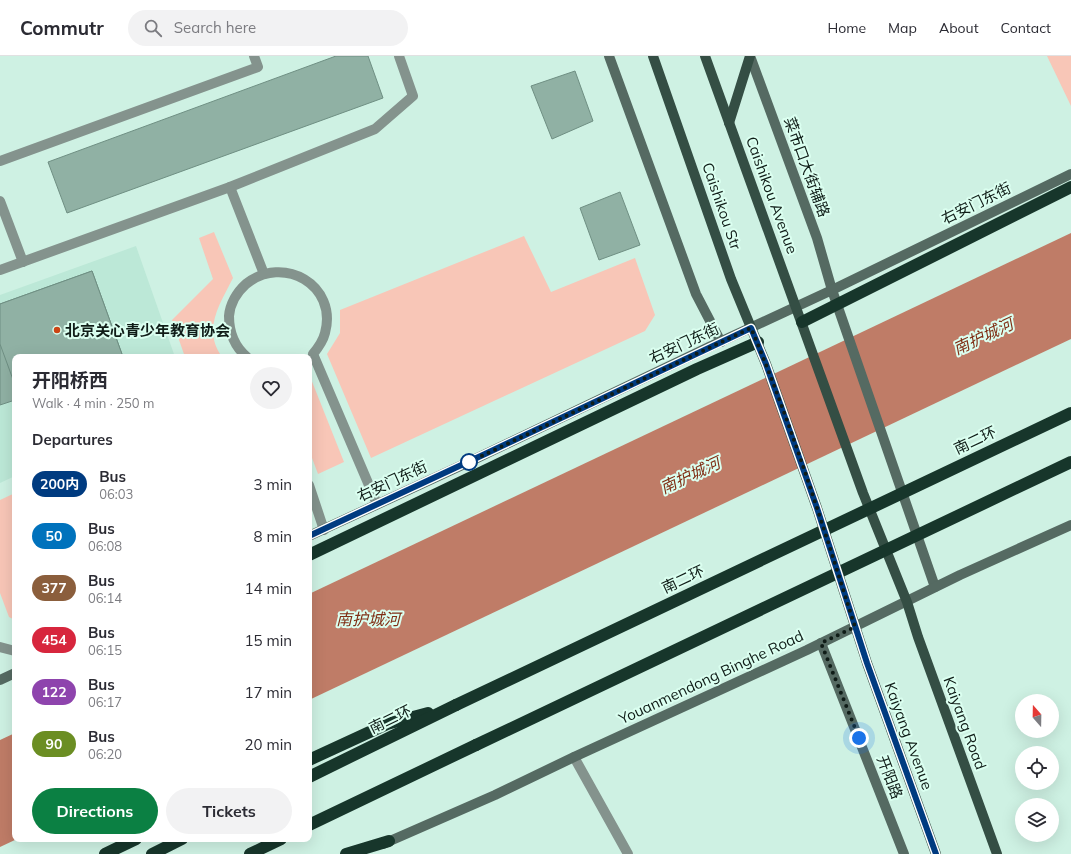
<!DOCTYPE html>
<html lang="en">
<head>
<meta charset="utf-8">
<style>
  :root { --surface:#fff; --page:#f2f2f3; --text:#2b2b33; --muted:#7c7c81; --line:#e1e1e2; --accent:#0b8043 }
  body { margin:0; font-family:Mulish,"Noto Sans SC",sans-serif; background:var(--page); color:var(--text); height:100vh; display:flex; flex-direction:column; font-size:15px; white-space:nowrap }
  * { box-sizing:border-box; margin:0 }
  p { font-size:13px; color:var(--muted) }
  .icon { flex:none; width:22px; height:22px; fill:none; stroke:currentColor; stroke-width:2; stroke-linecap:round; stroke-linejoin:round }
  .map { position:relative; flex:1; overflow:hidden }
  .drawer { position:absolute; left:12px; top:298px; width:300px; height:488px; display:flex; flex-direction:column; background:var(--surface); border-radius:8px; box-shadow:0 4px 16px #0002 }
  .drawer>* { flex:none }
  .badge { padding:0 8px; border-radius:13px; font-size:14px; line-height:26px }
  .needle { width:26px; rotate:340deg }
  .controls { position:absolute; left:1015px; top:638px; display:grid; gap:8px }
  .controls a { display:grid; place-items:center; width:44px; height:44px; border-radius:50%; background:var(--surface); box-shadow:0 4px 16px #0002; font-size:20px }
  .you { position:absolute; width:20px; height:20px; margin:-10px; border:3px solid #fff; border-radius:50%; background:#1a73e8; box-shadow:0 0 0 6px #1a73e833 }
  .map>.badge { position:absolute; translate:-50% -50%; box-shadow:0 0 0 2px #fff }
  h2 { padding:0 20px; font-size:15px; line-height:36px }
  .round { display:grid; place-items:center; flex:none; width:42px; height:42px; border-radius:21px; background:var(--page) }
  .summary { display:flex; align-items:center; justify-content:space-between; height:68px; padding:0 20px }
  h1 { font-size:19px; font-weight:700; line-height:30px }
  .cta { display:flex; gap:8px; margin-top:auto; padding:8px 20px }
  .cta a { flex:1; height:46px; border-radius:24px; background:var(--accent); color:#fff; font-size:16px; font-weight:700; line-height:46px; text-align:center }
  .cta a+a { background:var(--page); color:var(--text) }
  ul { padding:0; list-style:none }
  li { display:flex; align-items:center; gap:12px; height:52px; padding:0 20px }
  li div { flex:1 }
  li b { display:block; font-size:15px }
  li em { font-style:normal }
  li .badge { min-width:44px; font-weight:700; text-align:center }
  header { display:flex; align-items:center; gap:24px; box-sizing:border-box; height:56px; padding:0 20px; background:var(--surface); border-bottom:1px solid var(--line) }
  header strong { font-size:19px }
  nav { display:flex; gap:22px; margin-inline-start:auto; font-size:14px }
  .search { width:280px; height:36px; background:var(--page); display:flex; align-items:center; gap:10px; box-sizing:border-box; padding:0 14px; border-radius:22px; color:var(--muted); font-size:15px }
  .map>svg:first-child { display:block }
  .built { fill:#bce8d7 }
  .green { fill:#f8c6b7 }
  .water { fill:#bf7c67 }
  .building { fill:#90b1a4; stroke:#6f8f83 }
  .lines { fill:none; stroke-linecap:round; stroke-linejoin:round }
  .lane { stroke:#84938d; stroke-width:10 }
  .street { stroke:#84938d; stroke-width:10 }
  .secondary { stroke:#556a62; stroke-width:10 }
  .primary { stroke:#344e44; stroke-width:10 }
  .highway { stroke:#17362b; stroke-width:12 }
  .highway-bridge { stroke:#17362b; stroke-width:12 }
  .line-casing { stroke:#fff; stroke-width:9 }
  .line { stroke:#003b80; stroke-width:6 }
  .walk { stroke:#0f1c17; stroke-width:4; stroke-dasharray:0 7.2 }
  .poi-dot { fill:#cc4414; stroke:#dbfff0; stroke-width:1.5 }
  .stop-dot { fill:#fff; stroke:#003b80; stroke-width:2 }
  .labels { text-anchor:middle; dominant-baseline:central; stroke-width:4; stroke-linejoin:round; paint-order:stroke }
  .street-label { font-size:15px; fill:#0f1c17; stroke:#dbfff0 }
  .poi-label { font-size:15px; font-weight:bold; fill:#0f1c17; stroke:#dbfff0; text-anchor:start }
  .water-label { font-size:16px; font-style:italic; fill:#802e14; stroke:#dbfff0 }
</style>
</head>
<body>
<header>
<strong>Commutr</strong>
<div class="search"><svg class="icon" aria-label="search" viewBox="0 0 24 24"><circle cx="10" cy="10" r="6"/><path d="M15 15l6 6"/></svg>Search here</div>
<nav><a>Home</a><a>Map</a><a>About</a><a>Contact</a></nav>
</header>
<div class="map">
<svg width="1071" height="798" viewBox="0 0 1071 798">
  <rect width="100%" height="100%" fill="#cef1e3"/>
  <path class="built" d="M136,190L175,301H15V420L0,427V239Z"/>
  <g class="green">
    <path d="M1047,0H1071V50Z"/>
    <path d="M214,176L233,222C220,248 202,273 222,301H185L172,264L213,223L199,182Z"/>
    <path d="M524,180L551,236L635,202L655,259L645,275L371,402L327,298L340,277V254Z"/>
    <path d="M309,318L344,406L318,418L309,394Z"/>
    <path d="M15,437V564L9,561L0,537V444Z"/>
  </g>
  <g class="water">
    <path d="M1071,177V283L309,644V538Z"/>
    <path d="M15,677V783H17L0,791V684Z"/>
  </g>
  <g class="building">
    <path d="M336,0H368L383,42L67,157L48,106Z"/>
    <path d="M575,15L593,65L552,83L531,30Z"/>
    <path d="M620,136L640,189L599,204L580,152Z"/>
    <path d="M92,215L123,301H15V344L0,349V248Z"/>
    <path d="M92,215L123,301H15V329L0,288V248Z"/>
  </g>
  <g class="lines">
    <g class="lane">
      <path d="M230,131L264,218"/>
      <path d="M247,301C235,291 229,276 229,260C230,248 237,236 246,228C283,198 338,229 325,277C323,285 318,292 313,298L377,448"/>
      <path d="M309,429L324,474"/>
      <path d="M574,701L628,798"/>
    </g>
    <g class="street">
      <path d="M0,105L258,11L254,0"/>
      <path d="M0,145L23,206"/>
      <path d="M0,214L230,131L375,73L413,40L399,0"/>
      <path d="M0,591L15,595"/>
    </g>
    <g class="secondary">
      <path d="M609,0L696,238L721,286"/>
      <path d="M750,0L817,182L832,234L935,531"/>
      <path d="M309,480L471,405L709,291L832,234L1071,118"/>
      <path d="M821,587L904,798"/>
      <path d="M0,624L15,617"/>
      <path d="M383,788L495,739L574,701L807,594L960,519L1071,469"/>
    </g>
    <g class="primary">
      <path d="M653,0L731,223L766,308L817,452L867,607L936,798"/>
      <path d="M705,0L863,437L907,546L918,581L997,798"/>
      <path d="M729,67L750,0"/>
    </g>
    <g class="highway">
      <path d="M802,266L1071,131"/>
      <path d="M309,499L697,313L758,286"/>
      <path d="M309,704L387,668L428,657"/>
      <path d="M309,721L456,649"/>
      <path d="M309,769L476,689"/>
      <path d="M105,798L136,783"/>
      <path d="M152,798L182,783"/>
      <path d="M250,798L281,783"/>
      <path d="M346,798L389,785"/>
    </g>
    <g class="highway-bridge">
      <path d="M456,649L1071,357"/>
      <path d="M476,689L1071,406"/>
    </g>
  </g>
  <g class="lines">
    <g class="line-casing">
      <path id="line" d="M309,480L485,398L751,272L766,308L817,452L867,607L936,798"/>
    </g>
    <use href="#line" class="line"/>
    <path class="walk" d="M469,406L751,272C792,369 823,470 855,571L821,587L859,682"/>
  </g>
  <circle class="poi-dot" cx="57" cy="274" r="4"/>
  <circle class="stop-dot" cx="469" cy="406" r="8"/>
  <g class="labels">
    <g class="street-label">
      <text transform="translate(807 111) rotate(70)">菜市口大街辅路</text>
      <text transform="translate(772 139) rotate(70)">Caishikou Avenue</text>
      <text transform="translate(976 147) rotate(-26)">右安门东街</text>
      <text transform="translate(722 150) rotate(71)">Caishikou Str</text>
      <text transform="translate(684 287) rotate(-25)">右安门东街</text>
      <text transform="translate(975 384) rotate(-25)">南二环</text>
      <text transform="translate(392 425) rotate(-25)">右安门东街</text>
      <text transform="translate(683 523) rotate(-25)">南二环</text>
      <text transform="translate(711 621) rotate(-25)">Youanmendong Binghe Road</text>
      <text transform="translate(390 663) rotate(-26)">南二环</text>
      <text transform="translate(965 667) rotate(70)">Kaiyang Road</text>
      <text transform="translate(909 680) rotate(70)">Kaiyang Avenue</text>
      <text transform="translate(890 721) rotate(69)">开阳路</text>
    </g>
    <g class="poi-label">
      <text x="65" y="274">北京关心青少年教育协会</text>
    </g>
    <g class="water-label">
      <text transform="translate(983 280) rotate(-25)">南护城河</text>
      <text transform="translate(690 419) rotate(-25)">南护城河</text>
      <text x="368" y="563">南护城河</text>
    </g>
  </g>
</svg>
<div class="controls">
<a><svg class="needle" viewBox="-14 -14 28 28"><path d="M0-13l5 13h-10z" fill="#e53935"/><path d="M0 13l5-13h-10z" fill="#7c7c81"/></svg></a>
<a><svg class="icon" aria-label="locate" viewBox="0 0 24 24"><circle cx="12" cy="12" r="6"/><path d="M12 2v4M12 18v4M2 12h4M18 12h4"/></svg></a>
<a><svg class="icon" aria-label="layers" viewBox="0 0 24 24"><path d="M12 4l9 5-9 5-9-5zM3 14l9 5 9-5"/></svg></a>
</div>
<div class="you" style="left:859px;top:682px"></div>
<section class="drawer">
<div class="summary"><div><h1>开阳桥西</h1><p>Walk · 4 min · 250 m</p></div><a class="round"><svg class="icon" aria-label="heart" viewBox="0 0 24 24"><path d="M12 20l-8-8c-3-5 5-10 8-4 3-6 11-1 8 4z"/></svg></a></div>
<h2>Departures</h2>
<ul>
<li><span class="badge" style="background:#003b80;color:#fff">200内</span><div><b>Bus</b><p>06:03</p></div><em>3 min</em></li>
<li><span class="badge" style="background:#0072bc;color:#fff">50</span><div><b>Bus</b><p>06:08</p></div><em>8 min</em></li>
<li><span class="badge" style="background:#8b5e3c;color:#fff">377</span><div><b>Bus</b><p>06:14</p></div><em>14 min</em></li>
<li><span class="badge" style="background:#d7263d;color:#fff">454</span><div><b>Bus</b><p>06:15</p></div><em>15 min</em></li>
<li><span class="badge" style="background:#8e44ad;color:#fff">122</span><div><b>Bus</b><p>06:17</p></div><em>17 min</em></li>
<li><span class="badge" style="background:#6b8e23;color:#fff">90</span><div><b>Bus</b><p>06:20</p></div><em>20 min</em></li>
</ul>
<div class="cta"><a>Directions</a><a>Tickets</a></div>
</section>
</div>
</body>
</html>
